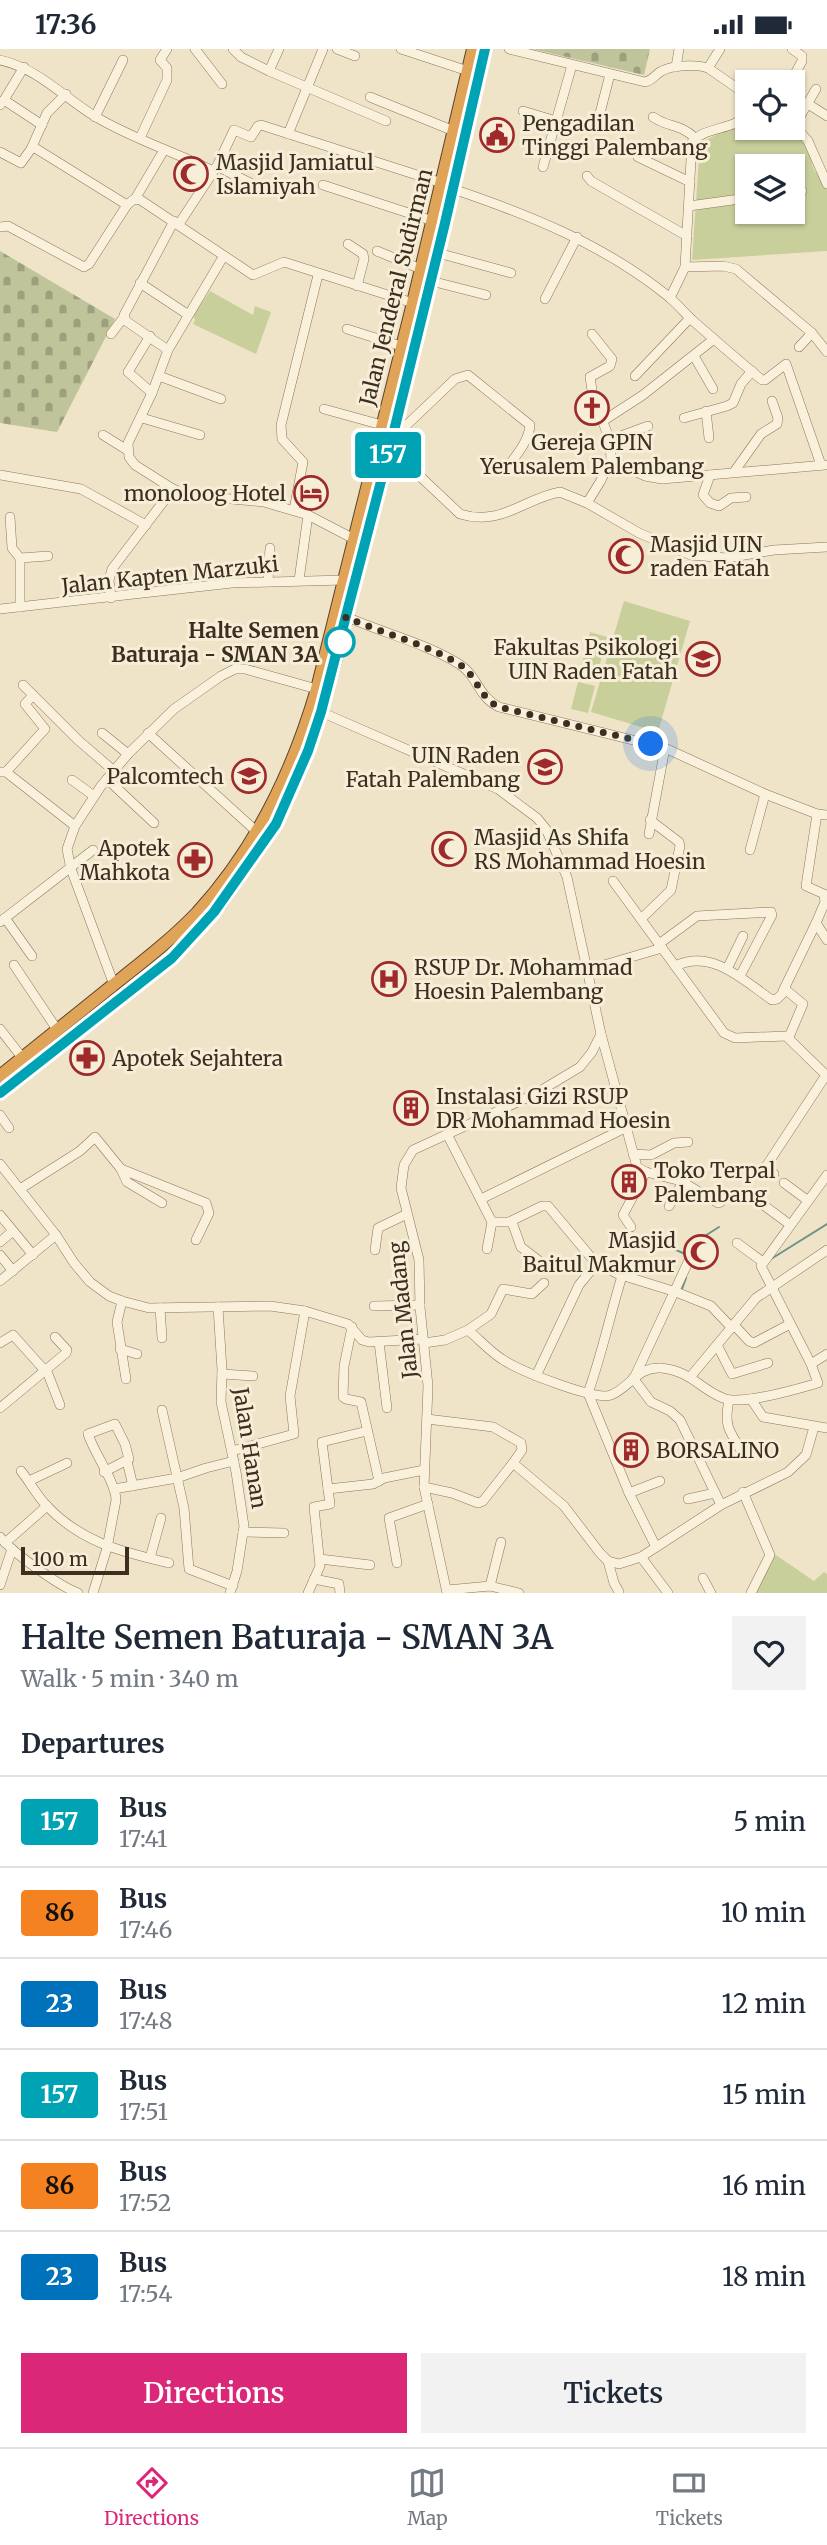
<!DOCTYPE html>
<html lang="en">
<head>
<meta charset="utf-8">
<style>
  :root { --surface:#fff; --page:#f2f2f3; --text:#1f2937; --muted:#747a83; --line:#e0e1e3; --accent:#db2777 }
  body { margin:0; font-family:Merriweather,serif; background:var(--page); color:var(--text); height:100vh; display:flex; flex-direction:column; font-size:26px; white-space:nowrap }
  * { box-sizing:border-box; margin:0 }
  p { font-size:23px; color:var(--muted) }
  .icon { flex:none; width:38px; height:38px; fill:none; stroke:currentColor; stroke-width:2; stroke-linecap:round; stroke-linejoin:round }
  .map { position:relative; height:1544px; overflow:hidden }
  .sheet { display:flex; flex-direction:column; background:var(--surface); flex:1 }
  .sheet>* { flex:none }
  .badge { padding:0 14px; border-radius:5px; font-size:24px; line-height:46px }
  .controls { position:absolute; left:735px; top:21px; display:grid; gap:14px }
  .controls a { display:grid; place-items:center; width:70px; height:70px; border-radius:0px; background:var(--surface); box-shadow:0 2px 5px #0004; font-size:35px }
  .scale { position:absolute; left:21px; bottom:18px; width:108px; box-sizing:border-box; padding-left:7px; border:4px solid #3d2e20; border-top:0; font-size:19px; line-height:24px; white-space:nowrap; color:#3d2e20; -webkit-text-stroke:5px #f7eed8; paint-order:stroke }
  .you { position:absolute; width:35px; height:35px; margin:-18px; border:5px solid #fff; border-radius:50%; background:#1a73e8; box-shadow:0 0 0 10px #1a73e833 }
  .map>.badge { position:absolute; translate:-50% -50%; box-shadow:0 0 0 4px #fff }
  h2 { padding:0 21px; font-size:26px; line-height:63px }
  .round { display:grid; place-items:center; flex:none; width:74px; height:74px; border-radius:0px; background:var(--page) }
  .head { display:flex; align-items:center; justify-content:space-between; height:119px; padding:0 21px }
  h1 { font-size:33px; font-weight:600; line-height:52px }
  .primary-button { display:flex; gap:14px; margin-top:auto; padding:14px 21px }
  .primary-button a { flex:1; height:80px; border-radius:0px; background:var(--accent); color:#fff; font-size:28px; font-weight:600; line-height:80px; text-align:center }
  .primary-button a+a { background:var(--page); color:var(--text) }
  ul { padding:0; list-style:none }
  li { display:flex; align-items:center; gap:21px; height:91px; padding:0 21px; border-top:2px solid var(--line) }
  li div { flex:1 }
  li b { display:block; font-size:26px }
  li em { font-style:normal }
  li .badge { min-width:77px; font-weight:700; text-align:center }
  .status { display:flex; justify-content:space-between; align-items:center; height:49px; padding:0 35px; background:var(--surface); direction:ltr }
  .status svg { height:19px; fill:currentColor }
  .dock { display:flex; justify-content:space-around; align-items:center; height:98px; border-top:2px solid var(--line); background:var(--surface); font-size:19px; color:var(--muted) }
  .dock a { display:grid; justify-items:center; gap:4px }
  .dock .current { color:var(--accent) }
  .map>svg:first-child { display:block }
  .green { fill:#c9cf9b; fill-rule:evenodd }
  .cemetery { fill:url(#cemetery-stones) }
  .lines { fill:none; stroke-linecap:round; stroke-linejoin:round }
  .stream { stroke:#6f938a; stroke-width:2 }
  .minor-casing { stroke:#8d765c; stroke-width:10 }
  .highway-casing { stroke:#5b4430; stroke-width:14 }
  .minor { stroke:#faf1dc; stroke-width:9 }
  .highway { stroke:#e0a458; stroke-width:12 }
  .line-casing { stroke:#fff; stroke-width:16 }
  .line { stroke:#00a3b4; stroke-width:10 }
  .walk { stroke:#3d2e20; stroke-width:7; stroke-dasharray:0 12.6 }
  .stop-dot { fill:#fff; stroke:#00a3b4; stroke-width:3.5 }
  .labels { text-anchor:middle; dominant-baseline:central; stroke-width:6; stroke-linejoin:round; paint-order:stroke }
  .poi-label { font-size:21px; fill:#3d2e20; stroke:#f7eed8; text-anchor:start }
  .street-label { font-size:21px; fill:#3d2e20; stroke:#f7eed8 }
  .stop-label { font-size:21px; font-weight:bold; fill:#3d2e20; stroke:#f7eed8; text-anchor:end }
</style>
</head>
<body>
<div class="status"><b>17:36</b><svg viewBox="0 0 49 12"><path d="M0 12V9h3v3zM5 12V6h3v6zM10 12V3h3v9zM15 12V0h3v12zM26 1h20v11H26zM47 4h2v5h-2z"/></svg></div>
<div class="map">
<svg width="827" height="1544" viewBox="0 0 827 1544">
  <defs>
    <pattern id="cemetery-stones" width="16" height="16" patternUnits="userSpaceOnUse" patternTransform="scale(1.75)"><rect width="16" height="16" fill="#bfc49a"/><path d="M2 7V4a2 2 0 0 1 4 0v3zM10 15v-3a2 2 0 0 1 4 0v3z" fill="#9ca07d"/></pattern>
  </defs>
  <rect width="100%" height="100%" fill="#f0e4c8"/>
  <g class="green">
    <path d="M747,70V79H791L803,85L814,121L827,137V202L692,211L700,94ZM747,117H793V163H747Z"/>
    <path d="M210,242L253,266L255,257L271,263L256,305L193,275L195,271L193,267Z"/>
    <path d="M624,552L690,572L658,683L591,663Z"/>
    <path d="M590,583L607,588L597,626L580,621Z"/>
    <path d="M578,633L595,637L588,664L571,660Z"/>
    <path d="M773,1504L814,1532L824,1523L827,1525V1544H753Z"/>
  </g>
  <g class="cemetery">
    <path d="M532,0H650L644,26Z"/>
    <path d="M0,202L115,270L57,383L0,374Z"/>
  </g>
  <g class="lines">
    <g class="stream">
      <path d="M652,1190L685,1205"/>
      <path d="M692,1206L697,1192L719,1178"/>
      <path d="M771,1210L827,1175"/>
      <path d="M682,1240L686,1229"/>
    </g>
    <g class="minor-casing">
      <g id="minor">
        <path d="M195,0L222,35"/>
        <path d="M233,0L241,8L269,22L386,72"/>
        <path d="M337,0L355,7"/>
        <path d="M401,0L468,22"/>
        <path d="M509,0L645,33C653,31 654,27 660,23C671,16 696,15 708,19L747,46"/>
        <path d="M792,0L802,7V12L796,23"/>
        <path d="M0,11C39,20 63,48 96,68C133,90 175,103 213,122"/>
        <path d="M676,18L679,0"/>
        <path d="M708,19L720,0"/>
        <path d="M269,22L279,0"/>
        <path d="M370,48L454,82"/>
        <path d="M4,51L24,18"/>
        <path d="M808,55L827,67"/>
        <path d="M0,56L4,51L42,76"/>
        <path d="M523,62L556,72"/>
        <path d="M95,68L123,11"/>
        <path d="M653,68C669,79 679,74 695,89"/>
        <path d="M793,75L808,92L827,135"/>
        <path d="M795,76L816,40"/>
        <path d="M596,80L610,25"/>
        <path d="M288,85L323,0"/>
        <path d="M140,89L167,31V19L160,11L167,0"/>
        <path d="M31,100L35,99L127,156"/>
        <path d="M0,103L21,114L31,100L47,64L66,45"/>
        <path d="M638,108L690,133"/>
        <path d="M217,117L252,135"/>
        <path d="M543,118L572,16"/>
        <path d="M587,127L591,132L687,187"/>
        <path d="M323,136L433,172"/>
        <path d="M453,140C530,166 605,196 669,248C677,255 684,263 692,271C715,291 738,311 762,331H765L786,315L821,416"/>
        <path d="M793,143L802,142"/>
        <path d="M135,150L164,101"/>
        <path d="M689,157L747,149"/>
        <path d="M179,175L217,117L234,81L251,88L258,77L261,76L442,134"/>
        <path d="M0,178L8,177L84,218L89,215L127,156L133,151L139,150L253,226L284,213L413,254"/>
        <path d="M348,195L363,205L364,210L357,237"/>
        <path d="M377,202L421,220"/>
        <path d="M438,204L511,224"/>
        <path d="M223,208L168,301L152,344L128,394L129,408L135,416L173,440L188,446L264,453L308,466L354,490"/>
        <path d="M685,218L723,217L736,220L812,284L827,303"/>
        <path d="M431,232L486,246"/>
        <path d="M140,234L187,265"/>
        <path d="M670,249L685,218L692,93C706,77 732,82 747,66"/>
        <path d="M545,250L577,188"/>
        <path d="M347,280L401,297"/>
        <path d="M111,285L124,268"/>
        <path d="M150,287L128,323L152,344"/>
        <path d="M799,298L812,284"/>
        <path d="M168,301L126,272L124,266L174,172"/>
        <path d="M694,307L713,340"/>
        <path d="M159,327L221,350"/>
        <path d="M635,327L690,269"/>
        <path d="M324,360L382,376"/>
        <path d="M706,362L709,389"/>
        <path d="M142,369L200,386"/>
        <path d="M684,369L727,357L733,354L741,335L752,322"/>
        <path d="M603,372L643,346L714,290"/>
        <path d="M103,386L127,401"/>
        <path d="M392,390L455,330L468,326L530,376C529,393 514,409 504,423"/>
        <path d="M610,391L648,377"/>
        <path d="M390,399L460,465C501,478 525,449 560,443L587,454L639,484L691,506L727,509L774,501L827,498"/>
        <path d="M611,411L645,427L662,430L825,416"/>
        <path d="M734,423L761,385L777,375L778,369L772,352"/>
        <path d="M0,426L81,440L146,476"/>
        <path d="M710,426L703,446L710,454L719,457L731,449L746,448"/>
        <path d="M587,454L600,433L611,411L610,391L593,348L590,328L610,317L612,310L592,285"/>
        <path d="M294,461L303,413L282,390L281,376L318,226"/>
        <path d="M10,468L12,499L20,509V558"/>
        <path d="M20,509L48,507"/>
        <path d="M299,531L308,466"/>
        <path d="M268,532L270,499"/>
        <path d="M111,549L109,531L112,520L173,440"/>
        <path d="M0,560L232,534L344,531"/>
        <path d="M347,568C383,584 425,594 459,615C478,627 478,648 499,658L665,699L765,745L817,765L827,766"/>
        <path d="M23,636L78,691L114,722"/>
        <path d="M321,663L498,740L537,769L546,780L567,828L601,985L592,1003L580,1018L535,1045L413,1101L404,1116L401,1139L419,1211L420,1258L428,1337L424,1438L447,1544"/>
        <path d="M102,684L128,705"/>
        <path d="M148,684L257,783"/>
        <path d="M1,723H6L75,777"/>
        <path d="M6,723L45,680L25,655L33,646"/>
        <path d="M107,730L154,774"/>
        <path d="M72,731L94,747"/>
        <path d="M817,765L806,837L824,845L825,853L816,874L827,891"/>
        <path d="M649,785L665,699"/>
        <path d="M750,801L765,745"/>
        <path d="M613,832L724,984L735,989L786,987L827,1027"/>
        <path d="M5,869L32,907"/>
        <path d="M641,870L671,841L680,797L679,793L650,771"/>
        <path d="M0,873L93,801"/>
        <path d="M659,895L697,867L771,863L772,866L740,927"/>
        <path d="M14,916L58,982"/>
        <path d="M675,917C712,899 744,932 772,951L777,950L786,941L803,955L789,988"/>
        <path d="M727,920L743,887"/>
        <path d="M587,921L662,899"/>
        <path d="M114,936L71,820L67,800L75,777L101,737L128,705L174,660L221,627L235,620H245L317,640"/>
        <path d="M783,942L816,874"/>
        <path d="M0,980L31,1020"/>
        <path d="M601,985L637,1118L646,1123L681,1132L718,1154L721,1153"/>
        <path d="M0,1066L9,1079"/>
        <path d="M448,1087L492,1173L487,1200"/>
        <path d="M633,1105L651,1106L674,1094L688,1093"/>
        <path d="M0,1115L56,1186L74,1214L90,1233L109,1247L122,1252L149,1259L270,1257L305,1262L348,1275L362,1291L369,1293L423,1290"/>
        <path d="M121,1120L127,1133L162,1154"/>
        <path d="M774,1125L765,1119L826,1026"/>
        <path d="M784,1134L807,1151"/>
        <path d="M20,1140L80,1102L95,1088L121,1120L206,1154L209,1164L196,1191"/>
        <path d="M754,1149L789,1175"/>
        <path d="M481,1150L625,1079"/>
        <path d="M669,1157L683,1133"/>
        <path d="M0,1166L33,1206"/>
        <path d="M511,1172L542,1157H548L594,1212L618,1225L676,1243L711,1257L732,1279"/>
        <path d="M492,1173H512L521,1198L538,1211"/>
        <path d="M631,1178L623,1166L646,1123"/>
        <path d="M0,1193L13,1182"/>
        <path d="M737,1194L763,1213"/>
        <path d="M375,1201L378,1179L407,1165"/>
        <path d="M0,1206L13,1222"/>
        <path d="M622,1227C610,1266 602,1305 588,1344L629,1444L656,1498"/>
        <path d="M0,1232L56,1186"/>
        <path d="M122,1252L117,1273L126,1330"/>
        <path d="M374,1257L420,1256"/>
        <path d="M218,1258L222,1321L221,1353L236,1423L244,1477L237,1522L230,1544"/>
        <path d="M160,1259L162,1289"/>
        <path d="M734,1276L749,1292L754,1294L790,1275"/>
        <path d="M352,1278L344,1317L343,1348L346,1350L361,1353L379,1432"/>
        <path d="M468,1281L491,1265L503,1240L532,1245L544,1234"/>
        <path d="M379,1293L387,1359"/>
        <path d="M0,1294L13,1286L48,1325L60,1356"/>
        <path d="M424,1294L445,1291L468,1281C480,1291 491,1304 505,1312C521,1322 595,1352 611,1346C629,1339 638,1317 661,1319C691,1322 700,1340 723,1349C741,1357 797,1340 818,1334L811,1315L761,1217L827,1126"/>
        <path d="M717,1296L732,1325L768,1314"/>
        <path d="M120,1300L137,1305"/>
        <path d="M811,1315L827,1305"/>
        <path d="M222,1325L253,1327"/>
        <path d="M536,1327L579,1236L598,1213"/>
        <path d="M635,1327L690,1209"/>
        <path d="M691,1327L756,1249L827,1201"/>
        <path d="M633,1329L651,1353L670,1362L680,1371L721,1456"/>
        <path d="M751,1350L763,1368L827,1379"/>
        <path d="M729,1351C724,1375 728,1381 741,1401"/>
        <path d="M0,1359L66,1304L67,1301L55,1288"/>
        <path d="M162,1361L184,1459L189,1520L233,1537"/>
        <path d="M427,1370L493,1378L521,1394L522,1401L513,1414"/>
        <path d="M367,1382L322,1393L328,1440L373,1435L384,1429L424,1421"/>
        <path d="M232,1402L294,1385L290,1347L305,1262"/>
        <path d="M127,1412L133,1437"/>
        <path d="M21,1422C30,1433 37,1447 47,1457C82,1494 123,1503 169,1514"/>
        <path d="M29,1432L67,1414"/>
        <path d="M424,1438L452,1444L478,1454L483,1452L513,1414L564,1457L600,1504L608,1512L619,1515L641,1508L721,1456L788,1423L806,1406L814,1378"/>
        <path d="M114,1440L177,1429L206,1419L234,1412"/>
        <path d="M743,1443L770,1506L751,1544"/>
        <path d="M629,1444L660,1432"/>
        <path d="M688,1450L715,1444"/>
        <path d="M243,1483L284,1484"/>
        <path d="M0,1488C13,1504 59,1537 78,1544"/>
        <path d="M5,1494L47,1457"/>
        <path d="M641,1508L668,1544"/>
        <path d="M150,1509L161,1469"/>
        <path d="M320,1510L370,1516"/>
        <path d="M608,1512L614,1534L619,1543"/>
        <path d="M397,1514L389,1469L428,1455"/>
        <path d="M703,1529L711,1544"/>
        <path d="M314,1530L339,1535L340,1544"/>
        <path d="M0,1536L12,1500"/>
        <path d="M490,1537L501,1493"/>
        <path d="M447,1541L490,1537L519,1544"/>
        <path d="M93,1544L107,1499L116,1451C116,1434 94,1404 88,1385L115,1375L125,1395L129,1410L104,1423"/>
        <path d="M308,1544L320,1517L314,1458L330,1455L328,1440"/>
      </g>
    </g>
    <g class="highway-casing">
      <g id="highway">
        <path d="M0,1027C37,997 75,967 112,937C141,914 171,891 197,864C255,801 293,722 317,640L413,254L473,0"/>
        <path d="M0,1044L172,909L220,856L276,775L308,702L335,613L445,174L485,0"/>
      </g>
    </g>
    <use href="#minor" class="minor"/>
    <use href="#highway" class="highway"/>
  </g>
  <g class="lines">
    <g class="line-casing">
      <path id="line" d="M0,1044L172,909L214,863L276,775L308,702L321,663L392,390L445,174L485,0"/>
    </g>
    <use href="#line" class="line"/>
    <path class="walk" d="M340,593L346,568C382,584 426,595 459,615C478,627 478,648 499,658L651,695"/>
  </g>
  <defs>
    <g id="civic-ring" transform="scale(1.75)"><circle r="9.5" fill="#f7eed8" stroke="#9e2a2b" stroke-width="1.5"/><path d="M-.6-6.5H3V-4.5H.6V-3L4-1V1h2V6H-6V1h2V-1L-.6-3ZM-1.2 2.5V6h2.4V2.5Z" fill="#9e2a2b"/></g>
    <g id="mosque-ring" transform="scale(1.75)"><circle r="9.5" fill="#f7eed8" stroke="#9e2a2b" stroke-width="1.5"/><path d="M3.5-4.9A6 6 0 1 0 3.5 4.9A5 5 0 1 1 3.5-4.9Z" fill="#9e2a2b"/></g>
    <g id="church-ring" transform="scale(1.75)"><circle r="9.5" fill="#f7eed8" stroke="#9e2a2b" stroke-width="1.5"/><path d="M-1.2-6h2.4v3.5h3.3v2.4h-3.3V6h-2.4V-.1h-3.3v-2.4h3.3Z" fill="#9e2a2b"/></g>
    <g id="hotel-ring" transform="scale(1.75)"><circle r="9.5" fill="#f7eed8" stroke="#9e2a2b" stroke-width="1.5"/><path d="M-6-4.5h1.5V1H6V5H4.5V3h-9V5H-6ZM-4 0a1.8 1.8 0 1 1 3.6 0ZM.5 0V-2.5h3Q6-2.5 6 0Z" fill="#9e2a2b"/></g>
    <g id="university-ring" transform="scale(1.75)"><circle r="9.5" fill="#f7eed8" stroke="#9e2a2b" stroke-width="1.5"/><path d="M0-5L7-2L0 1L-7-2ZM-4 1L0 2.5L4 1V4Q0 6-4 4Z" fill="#9e2a2b"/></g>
    <g id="school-ring" transform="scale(1.75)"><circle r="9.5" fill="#f7eed8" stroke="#9e2a2b" stroke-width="1.5"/><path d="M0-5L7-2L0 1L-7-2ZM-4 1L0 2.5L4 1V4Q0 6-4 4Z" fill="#9e2a2b"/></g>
    <g id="pharmacy-ring" transform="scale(1.75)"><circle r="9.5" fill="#f7eed8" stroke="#9e2a2b" stroke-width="1.5"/><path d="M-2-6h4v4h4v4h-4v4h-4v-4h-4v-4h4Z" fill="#9e2a2b"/></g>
    <g id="hospital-ring" transform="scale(1.75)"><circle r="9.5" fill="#f7eed8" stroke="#9e2a2b" stroke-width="1.5"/><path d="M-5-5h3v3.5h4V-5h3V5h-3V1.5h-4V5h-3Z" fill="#9e2a2b"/></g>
    <g id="building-ring" transform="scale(1.75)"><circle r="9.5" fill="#f7eed8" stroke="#9e2a2b" stroke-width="1.5"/><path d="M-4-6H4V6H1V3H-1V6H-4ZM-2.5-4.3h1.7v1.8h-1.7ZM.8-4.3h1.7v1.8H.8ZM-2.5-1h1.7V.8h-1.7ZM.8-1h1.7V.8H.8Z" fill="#9e2a2b"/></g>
  </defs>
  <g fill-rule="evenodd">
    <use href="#civic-ring" x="497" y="86"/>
    <use href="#mosque-ring" x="191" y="125"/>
    <use href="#church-ring" x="592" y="359"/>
    <use href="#hotel-ring" x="311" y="444"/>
    <use href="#mosque-ring" x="626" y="507"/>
    <use href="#university-ring" x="703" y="610"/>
    <use href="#university-ring" x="545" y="718"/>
    <use href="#school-ring" x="249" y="727"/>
    <use href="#mosque-ring" x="449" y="800"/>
    <use href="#pharmacy-ring" x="195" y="811"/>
    <use href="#hospital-ring" x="389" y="930"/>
    <use href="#pharmacy-ring" x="87" y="1009"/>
    <use href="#building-ring" x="411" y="1059"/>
    <use href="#building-ring" x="629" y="1133"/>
    <use href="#mosque-ring" x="701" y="1203"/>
    <use href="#building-ring" x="631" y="1401"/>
  </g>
  <circle class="stop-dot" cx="340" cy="593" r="14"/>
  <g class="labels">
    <g class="poi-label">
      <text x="522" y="74">Pengadilan<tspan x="522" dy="24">Tinggi Palembang</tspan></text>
      <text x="216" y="113">Masjid Jamiatul<tspan x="216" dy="24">Islamiyah</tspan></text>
      <text x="592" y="393" text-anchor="middle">Gereja GPIN<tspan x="592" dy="24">Yerusalem Palembang</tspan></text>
      <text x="286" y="444" text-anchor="end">monoloog Hotel</text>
      <text x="650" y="495">Masjid UIN<tspan x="650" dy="24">raden Fatah</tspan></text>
      <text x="678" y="598" text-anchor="end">Fakultas Psikologi<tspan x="678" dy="24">UIN Raden Fatah</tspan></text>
      <text x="520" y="706" text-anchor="end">UIN Raden<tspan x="520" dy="24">Fatah Palembang</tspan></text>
      <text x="224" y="727" text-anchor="end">Palcomtech</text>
      <text x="474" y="788">Masjid As Shifa<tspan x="474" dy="24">RS Mohammad Hoesin</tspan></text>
      <text x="170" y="799" text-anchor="end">Apotek<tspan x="170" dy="24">Mahkota</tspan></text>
      <text x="414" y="918">RSUP Dr. Mohammad<tspan x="414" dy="24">Hoesin Palembang</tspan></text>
      <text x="112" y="1009">Apotek Sejahtera</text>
      <text x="436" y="1047">Instalasi Gizi RSUP<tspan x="436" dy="24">DR Mohammad Hoesin</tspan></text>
      <text x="654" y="1121">Toko Terpal<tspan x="654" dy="24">Palembang</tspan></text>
      <text x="676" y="1191" text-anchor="end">Masjid<tspan x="676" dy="24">Baitul Makmur</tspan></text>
      <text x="656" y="1401">BORSALINO</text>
    </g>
    <g class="street-label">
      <text transform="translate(396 238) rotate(-76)">Jalan Jenderal Sudirman</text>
      <text transform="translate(170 526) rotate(-6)">Jalan Kapten Marzuki</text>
      <text transform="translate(403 1261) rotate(-96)">Jalan Madang</text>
      <text transform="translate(250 1399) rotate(81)">Jalan Hanan</text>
    </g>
    <g class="stop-label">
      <text x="319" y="581">Halte Semen<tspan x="319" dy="24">Baturaja - SMAN 3A</tspan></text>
    </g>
  </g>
</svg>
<div class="controls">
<a><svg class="icon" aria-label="locate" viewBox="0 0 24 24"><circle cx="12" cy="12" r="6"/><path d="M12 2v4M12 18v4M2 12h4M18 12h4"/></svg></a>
<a><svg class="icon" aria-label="layers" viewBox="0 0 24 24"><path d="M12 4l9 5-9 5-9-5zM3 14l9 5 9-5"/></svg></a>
</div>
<div class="scale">100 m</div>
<div class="you" style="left:651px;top:695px"></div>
<b class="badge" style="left:388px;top:406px;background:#00a3b4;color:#fff">157</b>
</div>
<section class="sheet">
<div class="head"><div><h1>Halte Semen Baturaja - SMAN 3A</h1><p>Walk · 5 min · 340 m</p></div><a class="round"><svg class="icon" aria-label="heart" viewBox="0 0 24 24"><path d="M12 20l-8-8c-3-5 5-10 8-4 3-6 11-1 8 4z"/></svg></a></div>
<h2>Departures</h2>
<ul>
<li><span class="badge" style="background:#00a3b4;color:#fff">157</span><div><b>Bus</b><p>17:41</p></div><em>5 min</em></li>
<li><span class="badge" style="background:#f58220;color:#111">86</span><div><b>Bus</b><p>17:46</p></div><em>10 min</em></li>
<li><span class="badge" style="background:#0072bc;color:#fff">23</span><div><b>Bus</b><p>17:48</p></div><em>12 min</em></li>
<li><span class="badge" style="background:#00a3b4;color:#fff">157</span><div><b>Bus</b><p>17:51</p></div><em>15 min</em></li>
<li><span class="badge" style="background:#f58220;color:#111">86</span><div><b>Bus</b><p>17:52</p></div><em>16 min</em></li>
<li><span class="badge" style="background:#0072bc;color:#fff">23</span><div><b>Bus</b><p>17:54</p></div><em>18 min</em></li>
</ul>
<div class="primary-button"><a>Directions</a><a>Tickets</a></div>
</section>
<nav class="dock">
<a class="current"><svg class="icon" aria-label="directions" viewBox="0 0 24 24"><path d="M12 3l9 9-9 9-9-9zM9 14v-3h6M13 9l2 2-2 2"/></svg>Directions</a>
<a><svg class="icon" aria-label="map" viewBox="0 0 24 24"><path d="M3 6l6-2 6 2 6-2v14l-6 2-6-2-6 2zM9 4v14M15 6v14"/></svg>Map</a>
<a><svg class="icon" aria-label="tickets" viewBox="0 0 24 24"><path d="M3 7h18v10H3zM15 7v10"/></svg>Tickets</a>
</nav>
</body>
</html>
